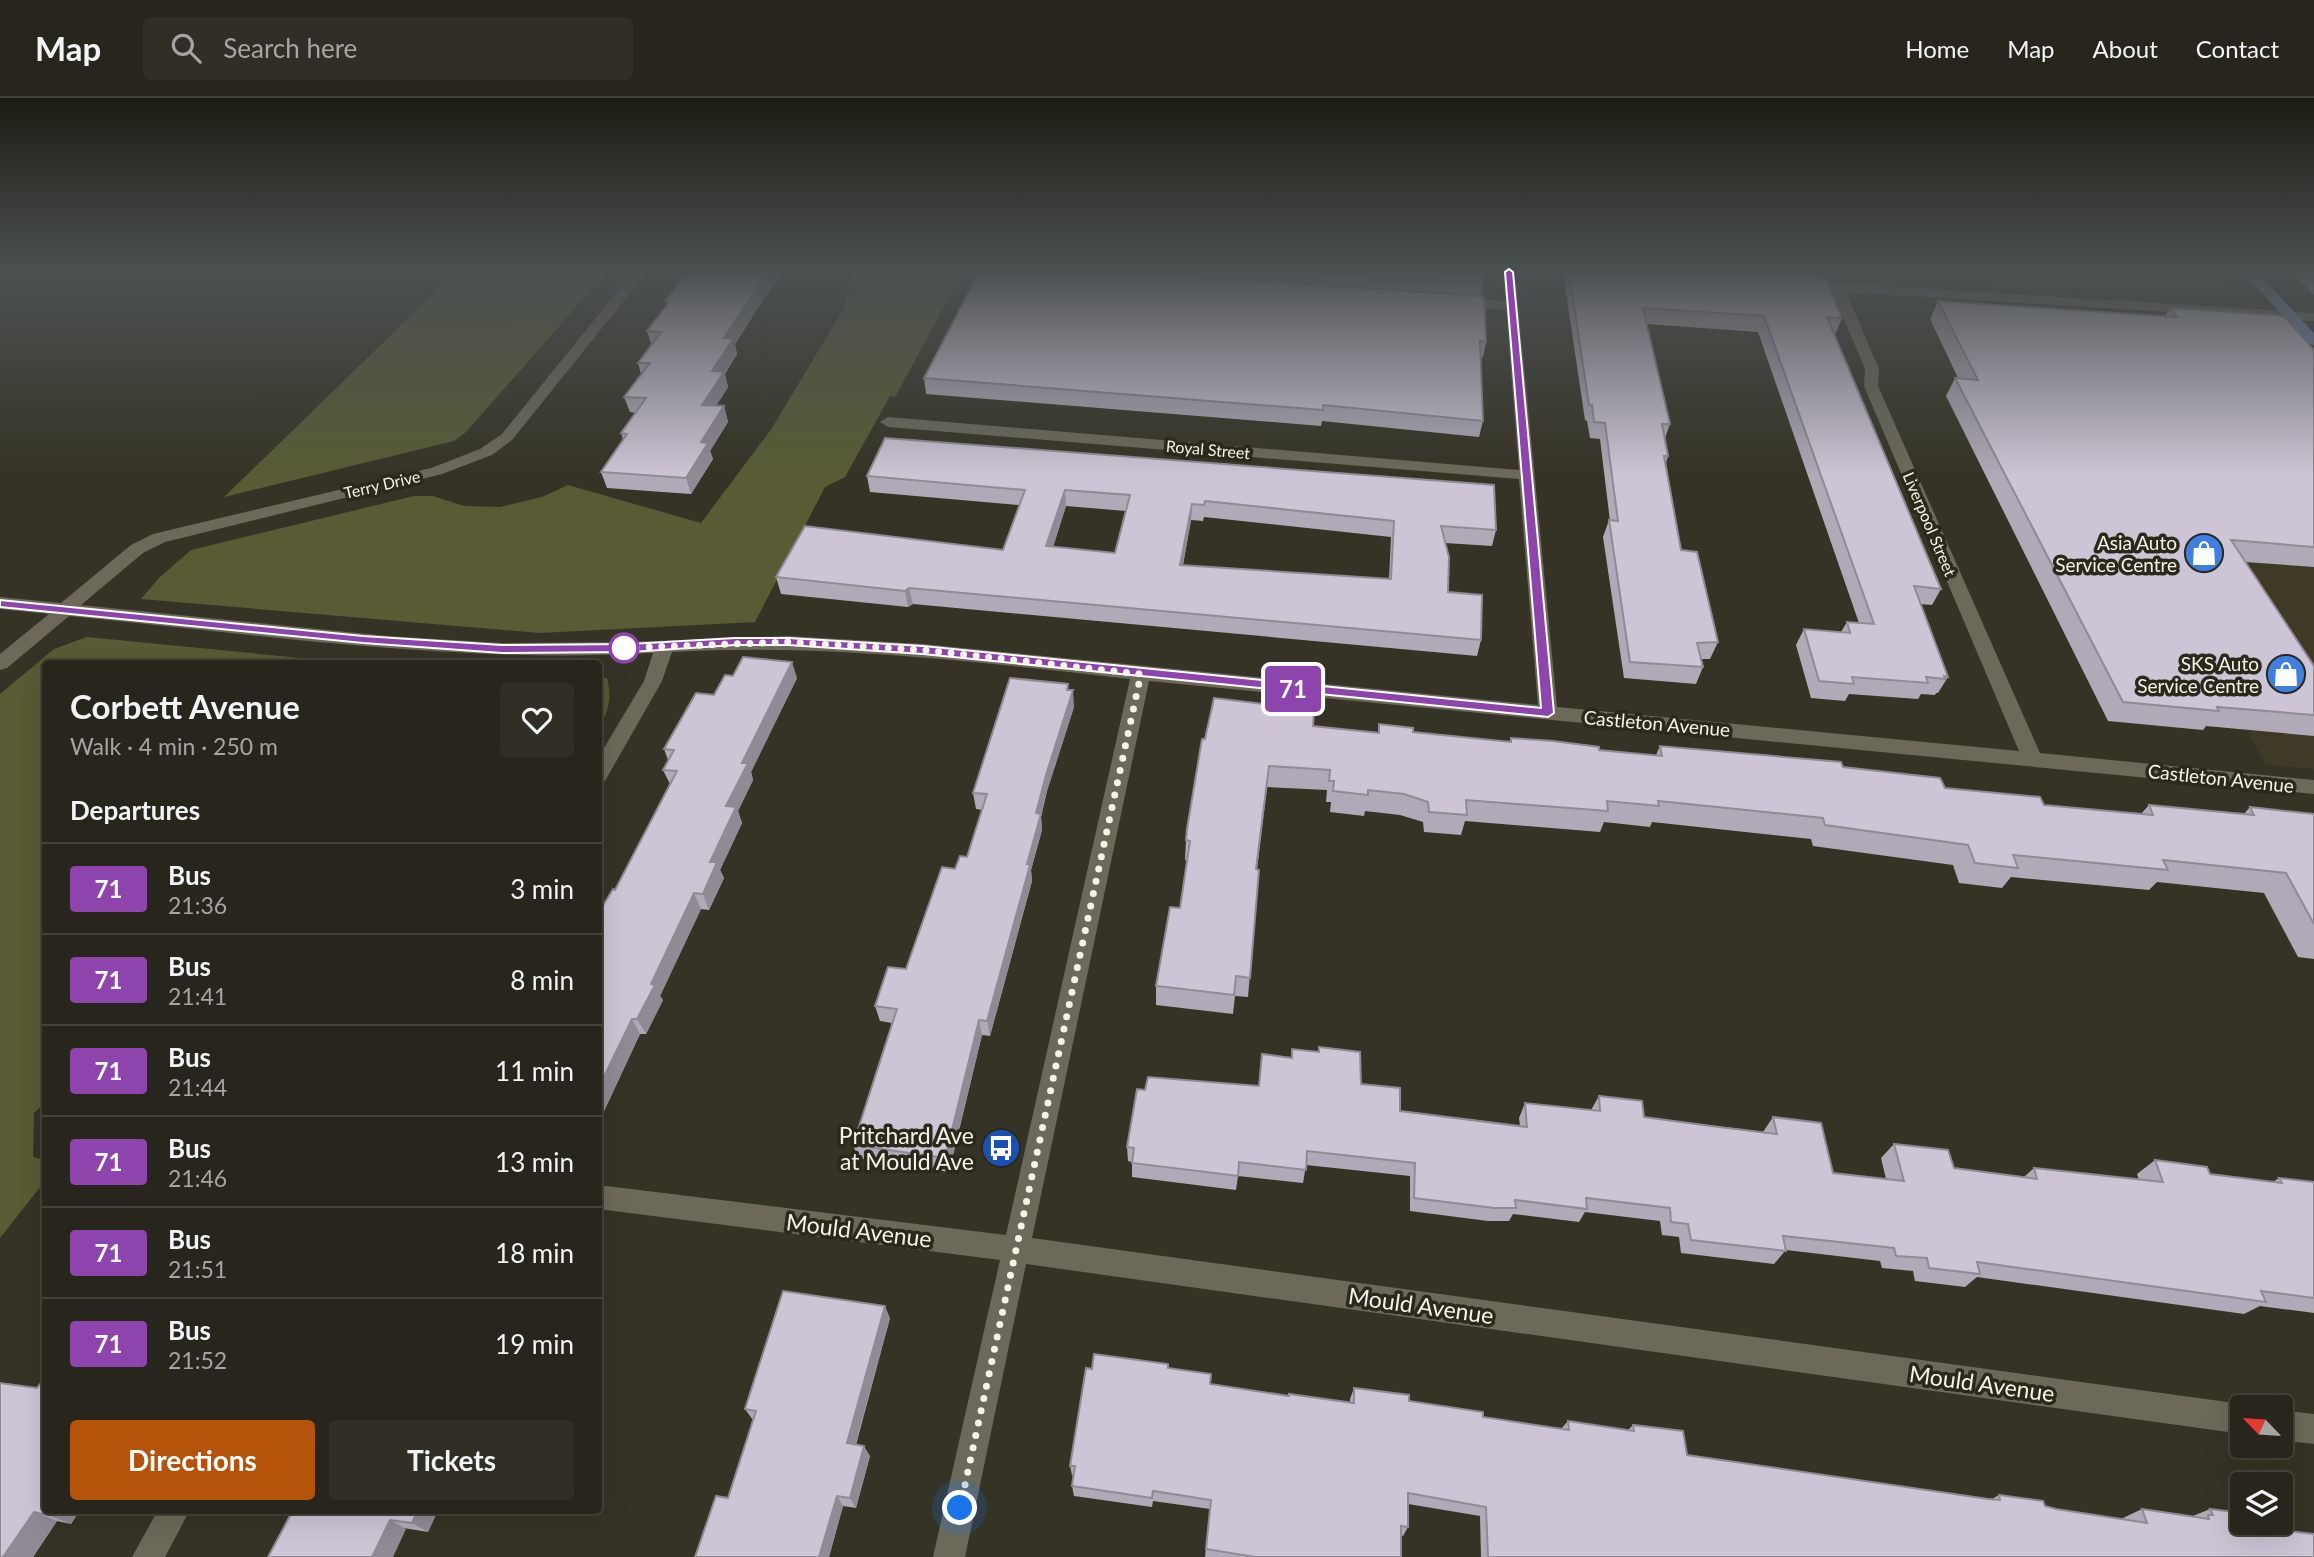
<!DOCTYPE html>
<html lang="en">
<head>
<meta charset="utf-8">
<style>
  :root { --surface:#28261c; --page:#302e25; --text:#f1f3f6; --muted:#a5a5a3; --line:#44433b; --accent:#b45309 }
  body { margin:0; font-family:Lato,sans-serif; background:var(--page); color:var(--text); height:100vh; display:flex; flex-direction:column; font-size:26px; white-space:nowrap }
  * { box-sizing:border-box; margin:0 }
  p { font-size:23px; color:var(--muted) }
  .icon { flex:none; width:38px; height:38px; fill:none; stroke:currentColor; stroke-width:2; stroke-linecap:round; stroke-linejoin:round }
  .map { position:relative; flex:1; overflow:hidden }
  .sheet { position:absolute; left:42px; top:562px; width:560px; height:854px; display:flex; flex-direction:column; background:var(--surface); border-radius:7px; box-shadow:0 7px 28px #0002,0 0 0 2px var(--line) }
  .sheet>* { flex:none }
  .badge { padding:0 14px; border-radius:5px; font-size:24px; line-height:46px }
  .needle { width:46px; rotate:295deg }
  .buttons { position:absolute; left:2230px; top:1297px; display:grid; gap:14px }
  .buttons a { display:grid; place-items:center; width:63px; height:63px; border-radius:7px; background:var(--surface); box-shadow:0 7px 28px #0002,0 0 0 2px var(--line); font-size:35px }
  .you { position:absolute; width:35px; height:35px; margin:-18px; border:5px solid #fff; border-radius:50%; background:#1a73e8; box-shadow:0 0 0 10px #1a73e833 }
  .map>.badge { position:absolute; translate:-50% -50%; box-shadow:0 0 0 4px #fff }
  h2 { padding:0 28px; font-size:26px; line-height:63px }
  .round { display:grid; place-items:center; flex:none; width:74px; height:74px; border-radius:7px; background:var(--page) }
  .headline { display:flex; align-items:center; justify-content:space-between; height:119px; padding:0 28px }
  h1 { font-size:33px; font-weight:700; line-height:52px }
  .cta { display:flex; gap:14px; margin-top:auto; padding:14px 28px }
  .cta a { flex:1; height:80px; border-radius:7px; background:var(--accent); color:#fff; font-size:28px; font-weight:700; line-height:80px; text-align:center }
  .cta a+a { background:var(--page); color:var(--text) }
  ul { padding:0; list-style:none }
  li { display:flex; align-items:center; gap:21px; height:91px; padding:0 28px; border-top:2px solid var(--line) }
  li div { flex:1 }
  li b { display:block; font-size:26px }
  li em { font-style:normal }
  li .badge { min-width:77px; font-weight:700; text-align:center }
  header { display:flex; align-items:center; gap:42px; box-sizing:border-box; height:98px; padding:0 35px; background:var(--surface); border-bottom:2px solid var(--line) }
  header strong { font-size:33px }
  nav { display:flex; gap:38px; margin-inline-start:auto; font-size:24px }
  .search { width:490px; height:63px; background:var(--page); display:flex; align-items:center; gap:18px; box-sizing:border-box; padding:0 24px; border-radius:7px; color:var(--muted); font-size:26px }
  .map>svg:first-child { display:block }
  .built { fill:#3f3a26 }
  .green { fill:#585b34 }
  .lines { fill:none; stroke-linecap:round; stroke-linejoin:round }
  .minor { fill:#6c695a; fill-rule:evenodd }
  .major { fill:#7a8dbd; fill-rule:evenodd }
  .wall { fill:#b0a9b7; fill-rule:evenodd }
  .shaded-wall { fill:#908a95 }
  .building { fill:#cdc5d5; stroke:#908a95; stroke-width:2; fill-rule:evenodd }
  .line { fill:#8e44ad; stroke:#fff; stroke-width:2 }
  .walk { stroke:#f4f2e9; stroke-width:7; stroke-dasharray:0 12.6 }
  .stop-dot { fill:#fff; stroke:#8e44ad; stroke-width:3.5 }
  .labels { text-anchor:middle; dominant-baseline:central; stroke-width:7; stroke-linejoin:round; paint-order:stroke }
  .far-street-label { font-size:16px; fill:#f4f2e9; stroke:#2b291b }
  .poi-label { font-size:19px; fill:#f4f2e9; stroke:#2b291b; text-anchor:end }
  .street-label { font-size:19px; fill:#f4f2e9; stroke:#2b291b }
  .near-poi-label { font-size:23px; fill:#f4f2e9; stroke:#2b291b; text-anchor:end }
  .near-street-label { font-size:23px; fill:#f4f2e9; stroke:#2b291b }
</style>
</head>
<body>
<header>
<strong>Map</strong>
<div class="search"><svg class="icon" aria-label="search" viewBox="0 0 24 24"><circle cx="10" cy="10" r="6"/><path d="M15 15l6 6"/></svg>Search here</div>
<nav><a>Home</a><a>Map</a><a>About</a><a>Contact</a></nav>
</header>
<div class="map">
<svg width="2314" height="1459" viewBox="0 0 2314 1459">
  <rect width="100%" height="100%" fill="#353325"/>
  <g class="built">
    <path d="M1857,174H2216L2238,201L1859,178Z"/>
    <path d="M2125,420L2314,436V671L2266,667Z"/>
  </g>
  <g class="green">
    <path d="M456,174H607L466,334L454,343L224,399Z"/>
    <path d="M854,174H963L895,299L890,298L845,379L825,389L755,524L540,535L141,501L159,480L191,452L414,398H433L464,408L500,409L542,399L568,387L701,425L772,330L844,210Z"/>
    <path d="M87,539L352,565H46V1004L34,1015L33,1059L45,1062V1083L0,1140V596L54,551Z"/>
    <path d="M599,580H607C612,600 609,612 599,630Z"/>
  </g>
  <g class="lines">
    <g class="minor">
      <path d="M633,174H647L512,342L492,357L442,376L165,444L143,455L81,507L387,538L502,545L630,544L788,538L923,546L1538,607L1519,381L888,329L880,324L888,319L1519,372L1506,212L1458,208L1451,204L1458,200L1505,203L1502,174H1515L1557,609L2019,653L1864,288L1865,271L1832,193L1803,191L1796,187L1803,183L2314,215V223L1846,194L1879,271L1878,288L2040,655L2314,682V696L1149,583L1032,1140L2242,1306L2249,1309H2242V1336L1026,1166L965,1459H933L1000,1162L598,1111V1087L1006,1137L1130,581C978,564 826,545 672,554L662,583L605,683L598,685V660L644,583L653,555C458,566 263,537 69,518L7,570L0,572V556L49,516L0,511V499L61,505L131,447L153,436L431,370L480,351L502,336Z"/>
      <path d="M2280,1312L2314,1316V1346L2280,1342Z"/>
      <path d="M158,1412H190L165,1459H132Z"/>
    </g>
    <path class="major" d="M2243,174H2257L2314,235V247L2309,246Z"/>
  </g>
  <g class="wall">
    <path d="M688,174H781L735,246L737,256L725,276L728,289L716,308H724L728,324L710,353L713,361L691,396L607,390L601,374L623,341L621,335L636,315L630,314L624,299L641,276L638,265L651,246L647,233L667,207L665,203Z"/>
    <path d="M979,174H1483V185L1481,197L1486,244L1483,259H1481L1483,323L1479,339L1322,323L1321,328L926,296L924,280Z"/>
    <path d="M1563,174H1816L1815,178L1842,220L1836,235H1834L1941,491L1932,507L1920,506L1948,579L1938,595H1936L1935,597L1921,596L1918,601L1849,596L1845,603L1811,600L1796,547L1804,531L1841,534L1847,524L1859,525L1758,234L1647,226L1670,326L1665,340L1668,358L1666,365L1681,452L1718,544L1710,561H1701L1703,569L1696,586L1624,580L1603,439L1609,422L1610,423L1600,341L1590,340L1587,323L1585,322Z"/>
    <path d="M2292,174H2314V197Z"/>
    <path d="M1938,203L2165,218L2170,210L2314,252V469L2245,464L2314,568V638L2206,628L2203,632L2108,623L1946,298L1955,280H1958L1930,221Z"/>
    <path d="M885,340L1496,432L1492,448L1445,445L1448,494L1481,542L1477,558L913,506L908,509L781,496L776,479L1003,452L1019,407L870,394L867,378ZM1066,408L1126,413L1115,455L1053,449ZM1204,419L1391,439L1389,481L1183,467L1191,422L1203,423Z"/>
    <path d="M733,578L797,580L751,674L753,682L738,713L742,725L720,772L724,780L709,812L701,811L660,898L663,902L646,936H640L598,1026L615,792L671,688L663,672L668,662L664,651Z"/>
    <path d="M1068,592L1074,609L1047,693L1041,719L1042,732L1031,772L1032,783L990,938L982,937L949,1074L858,1060L853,1047L892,925L880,923L875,908L906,871L955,771L967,759L982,712L976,711L973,695Z"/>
    <path d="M1379,626L1413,634L1509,644L1511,640L1599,652L1656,657L1660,648L1843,669L1945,690L2044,707L2141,716L2149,707L2244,716L2250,709L2314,716V861L2298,859L2264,795L2157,784L2149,792L2011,779L2002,790L1959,785L1953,767L1813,748L1811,741L1652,724L1650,729L1604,724L1600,734L1465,723L1461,737L1424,734L1423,724L1400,717L1365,713L1364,718L1330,714L1331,704H1326L1327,692L1267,689L1257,771L1259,772L1248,899L1235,898L1233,916L1156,907V888L1180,810L1187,763L1185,762L1186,742L1313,628L1378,634Z"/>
    <path d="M1319,949L1361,986L1400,1013L1520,1028L1519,1020L1525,1005L1591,1012L1599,998L1644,1019L1763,1034L1773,1019L1833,1075L1886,1081L1881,1060L1894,1046L1954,1070L2024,1079L2034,1070L2139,1082L2137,1076L2155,1062L2210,1076L2273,1084L2279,1080L2314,1084V1215L2260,1208L2244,1216L1977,1179L1965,1189L1915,1183L1913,1173L1882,1170L1880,1163L1786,1152L1774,1166L1681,1155L1679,1139L1662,1137L1660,1123L1585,1114L1579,1124L1513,1116L1509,1123H1488L1410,1113V1078L1306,1067L1303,1085L1238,1078L1236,1092L1132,1079V1064L1128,1063L1127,1049L1145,992L1259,988L1291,960L1292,951L1318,954Z"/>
    <path d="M890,1220L856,1347L870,1358L856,1410L843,1408L829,1459H695L728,1400L753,1322L745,1311Z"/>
    <path d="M1168,1270L1210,1286L1289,1298L1350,1305V1301L1354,1290L1483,1319L1561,1331L1568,1323L1628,1332L1633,1327L1687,1357L1992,1401L1999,1397L2056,1411L2121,1421L2142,1411L2193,1418L2210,1411L2262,1430L2314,1459H1481L1480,1418L1408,1406V1429L1403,1438L1401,1437V1459H1205L1210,1411L1153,1403L1152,1409L1074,1398L1072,1388L1074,1378L1072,1377L1070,1368L1092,1271Z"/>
    <path d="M37,1290L46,1412H80L71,1426L57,1423L33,1459Z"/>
    <path d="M293,1412H438L428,1434Z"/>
  </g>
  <g class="shaded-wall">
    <path d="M768,174H781L735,246L737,256L725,276L728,289L706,323L702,307L724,240Z"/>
    <path d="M724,308L728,324L710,353L713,361L691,396L686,380L701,344Z"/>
    <path d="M1065,392L1066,408L1048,465L1046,448Z"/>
    <path d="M1192,406L1191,422L1180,483V467Z"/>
    <path d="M909,490L913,506L908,509L905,493Z"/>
    <path d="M792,564L797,580L751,674L753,682L738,713L742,725L720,772L724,780L709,812L703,796L710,764L726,708L742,665Z"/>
    <path d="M1068,586L1069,602L1073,592L1074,609L1047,693L1041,719L1042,732L1031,772L1032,783L990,938L987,923L1027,766L1036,715Z"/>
    <path d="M694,795L701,811L660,898L663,902L646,936L637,921L651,886Z"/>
    <path d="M632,921L640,936L598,1026V991Z"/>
    <path d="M979,922L982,937L949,1074L945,1060Z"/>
    <path d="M885,1208L890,1220L853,1355L847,1345Z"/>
    <path d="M864,1348L870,1358L856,1410L850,1400Z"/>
    <path d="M837,1398L843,1408L829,1459H819Z"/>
    <path d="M51,1412H80L71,1426L48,1417Z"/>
    <path d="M418,1412H438L428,1434L412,1425Z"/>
    <path d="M34,1414L57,1423L33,1459H3Z"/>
    <path d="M390,1422L406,1431L393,1459H372Z"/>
  </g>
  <g class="building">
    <path d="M688,174H768L724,240L733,241L712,273L724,274L702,307L724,308L701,344L708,345L686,380L601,374L627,336L621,335L646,300L624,299L650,265H638L661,234L647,233L669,204L665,203Z"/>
    <path d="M979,174H1115L1484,198L1486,244L1480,243L1483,323L1323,307V312L924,280Z"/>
    <path d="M1313,174H1483V185Z"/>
    <path d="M1569,174H1741L1825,179L1842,220L1827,219L1941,491L1914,488L1948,579L1944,578L1945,581L1926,579L1928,585L1852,579L1854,586L1819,583L1804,531L1850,535L1847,524L1874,526L1764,218L1643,210L1670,326H1662L1668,358H1664L1681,452L1697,454L1718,544L1697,545L1703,569L1630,564L1609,422L1618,423L1605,325L1594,324L1592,307H1589Z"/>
    <path d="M1938,203L2177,219L2170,210L2277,217L2286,220L2314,252V449L2231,442L2314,568V617L2217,609L2219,613L2123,604L1955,280L1978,282Z"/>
    <path d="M885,340L1494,387L1496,432L1441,428L1449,459L1448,494L1482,497L1481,542L909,490L905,493L776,479L805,428L1003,452L1025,392L867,378ZM1065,392L1130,397L1115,455L1046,448ZM1205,403L1394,423L1391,481L1180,467L1192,406L1204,407Z"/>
    <path d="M743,559L792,564L742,665H748L726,708L736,709L710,764H717L703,796L694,795L651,886L655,887L637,921H632L598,991V816L613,791L615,792L677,673L663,672L674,652L664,651L696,595L714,597L725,577L733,578Z"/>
    <path d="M1010,580L1068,586L1067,592H1073L1046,677L1036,715L1041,716L1027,766L1030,767L987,923L979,922L945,1060L853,1047L897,911L875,908L888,869L906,871L942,769L955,771L960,758L967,759L987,696L973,695Z"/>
    <path d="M1214,600L1314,612L1313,628L1379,635V626L1413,630V634L1511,644V640L1553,643L1599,649V652L1662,658L1660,648L1841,664L1843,669L1940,680L1945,690L2040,699L2044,707L2153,717L2149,707L2254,717L2250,709L2314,716V826L2286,775L2163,762L2168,772L2013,757L2018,770L1975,765L1968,747L1825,727L1823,720L1658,703L1659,708L1607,703L1608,713L1466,702L1467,717L1429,714L1428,704L1404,696L1368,692V697L1333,693L1334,683H1329L1330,672L1269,668L1256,771L1259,772L1250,880L1236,878L1234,897L1156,888L1170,809L1180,810L1190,743L1186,742L1187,731L1202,641H1205Z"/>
    <path d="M1319,949L1360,954L1361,986L1400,990V1013L1527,1029L1525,1005L1600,1013L1599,998L1642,1003L1644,1019L1711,1028L1777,1036L1773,1019L1821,1025L1833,1075L1904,1083L1894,1046L1948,1052L1954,1070L2037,1081L2034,1070L2163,1084L2155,1062L2207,1069L2210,1076L2282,1085L2279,1080L2314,1084V1200L2261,1193L2266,1204L1977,1164L1980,1176L1929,1170L1927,1160L1896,1158L1894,1150L1783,1138L1786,1153L1691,1142L1688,1126L1671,1124L1670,1110L1586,1100L1587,1111L1515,1102L1516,1110H1494L1414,1100L1415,1065L1307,1053L1306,1072L1239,1064L1238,1078L1132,1065L1134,1050L1127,1049L1137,991L1145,992L1148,979L1259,988L1262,956L1292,960V951L1319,954Z"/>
    <path d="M783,1193L885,1208L847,1345L864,1348L850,1400L837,1398L819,1459H695L716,1398L728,1400L756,1313L745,1311Z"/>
    <path d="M1094,1256L1168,1266V1270L1211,1276L1210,1286L1289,1298V1296L1354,1305V1290L1409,1297V1303L1483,1314V1319L1569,1332L1568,1323L1634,1333L1633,1327L1683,1333L1687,1357L1988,1401L2000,1402L1999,1397L2043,1403L2045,1408L2056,1411L2147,1425L2142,1411L2209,1421L2208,1417H2213L2210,1411L2242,1415V1424H2259L2262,1430L2314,1436V1459H1488L1486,1409L1408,1395V1429L1401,1428V1459H1255L1206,1451L1211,1402L1153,1393L1152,1400L1072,1388L1075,1368H1070L1086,1270L1092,1271Z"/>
    <path d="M46,1279V1412H51L48,1417L34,1414L3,1459H0V1285L37,1290Z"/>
    <path d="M293,1412H418L412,1425L390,1422L372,1459H268Z"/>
  </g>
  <linearGradient id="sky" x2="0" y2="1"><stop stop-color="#1d1c14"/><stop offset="0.46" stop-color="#4b5051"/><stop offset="1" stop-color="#4b5051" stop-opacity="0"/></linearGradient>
  <rect width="2314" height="378" fill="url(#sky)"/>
  <path class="line" d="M1509,171L1513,174L1554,615L1548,619L923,556L788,547H735L630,554L502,555L363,545L0,509V502L363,538L502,547L630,546L735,540H788L923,548L1541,610L1505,174Z"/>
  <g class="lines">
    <path class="walk" d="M624,550L788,544L923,552L1141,576L960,1410"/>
  </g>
  <defs>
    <g id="shop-disc" transform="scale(2.0125)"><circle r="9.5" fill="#3f7fe0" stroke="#2b291b"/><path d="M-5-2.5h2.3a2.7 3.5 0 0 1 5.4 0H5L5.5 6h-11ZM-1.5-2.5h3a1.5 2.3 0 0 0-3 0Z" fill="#fff"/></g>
    <g id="bus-disc" transform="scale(2.0125)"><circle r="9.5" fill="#1a4fb4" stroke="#2b291b"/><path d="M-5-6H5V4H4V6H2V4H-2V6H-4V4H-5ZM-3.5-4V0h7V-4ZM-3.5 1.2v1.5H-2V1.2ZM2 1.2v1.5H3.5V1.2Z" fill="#fff"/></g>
  </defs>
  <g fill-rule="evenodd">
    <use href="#shop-disc" x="2204" y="455"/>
    <use href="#shop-disc" x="2286" y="576"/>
    <use href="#bus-disc" x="1001" y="1050"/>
  </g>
  <circle class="stop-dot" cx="624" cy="550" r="14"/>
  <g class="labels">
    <g class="far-street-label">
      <text transform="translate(1208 351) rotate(5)">Royal Street</text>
      <text transform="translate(382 386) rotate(-13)">Terry Drive</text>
      <text transform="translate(1930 426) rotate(67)">Liverpool Street</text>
    </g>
    <g class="poi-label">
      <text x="2177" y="444">Asia Auto<tspan x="2177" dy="22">Service Centre</tspan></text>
      <text x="2259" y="565">SKS Auto<tspan x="2259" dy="22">Service Centre</tspan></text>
    </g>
    <g class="street-label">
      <text transform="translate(1657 625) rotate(5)">Castleton Avenue</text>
      <text transform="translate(2221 680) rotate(6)">Castleton Avenue</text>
    </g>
    <g class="near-poi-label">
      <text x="974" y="1037">Pritchard Ave<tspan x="974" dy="26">at Mould Ave</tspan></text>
    </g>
    <g class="near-street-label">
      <text transform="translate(859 1132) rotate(7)">Mould Avenue</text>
      <text transform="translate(1421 1207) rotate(8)">Mould Avenue</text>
      <text transform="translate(1982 1285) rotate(8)">Mould Avenue</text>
    </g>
  </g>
</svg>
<div class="buttons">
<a><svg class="needle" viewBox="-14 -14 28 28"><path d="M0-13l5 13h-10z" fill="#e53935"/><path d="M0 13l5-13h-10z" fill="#a5a5a3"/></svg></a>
<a><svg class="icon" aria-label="layers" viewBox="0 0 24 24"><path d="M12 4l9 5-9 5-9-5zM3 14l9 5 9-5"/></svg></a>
</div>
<div class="you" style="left:960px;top:1410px"></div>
<b class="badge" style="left:1293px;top:591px;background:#8e44ad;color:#fff">71</b>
<section class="sheet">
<div class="headline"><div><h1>Corbett Avenue</h1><p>Walk · 4 min · 250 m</p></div><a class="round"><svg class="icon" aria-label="heart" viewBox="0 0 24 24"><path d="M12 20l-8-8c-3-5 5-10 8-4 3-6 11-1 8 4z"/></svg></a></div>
<h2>Departures</h2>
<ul>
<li><span class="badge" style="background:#8e44ad;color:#fff">71</span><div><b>Bus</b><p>21:36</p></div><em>3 min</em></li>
<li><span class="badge" style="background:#8e44ad;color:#fff">71</span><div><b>Bus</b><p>21:41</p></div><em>8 min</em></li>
<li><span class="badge" style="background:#8e44ad;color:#fff">71</span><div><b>Bus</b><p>21:44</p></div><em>11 min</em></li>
<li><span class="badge" style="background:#8e44ad;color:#fff">71</span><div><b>Bus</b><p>21:46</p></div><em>13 min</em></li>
<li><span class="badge" style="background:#8e44ad;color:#fff">71</span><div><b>Bus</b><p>21:51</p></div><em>18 min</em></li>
<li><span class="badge" style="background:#8e44ad;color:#fff">71</span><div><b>Bus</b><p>21:52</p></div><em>19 min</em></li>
</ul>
<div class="cta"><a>Directions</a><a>Tickets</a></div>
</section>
</div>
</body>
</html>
